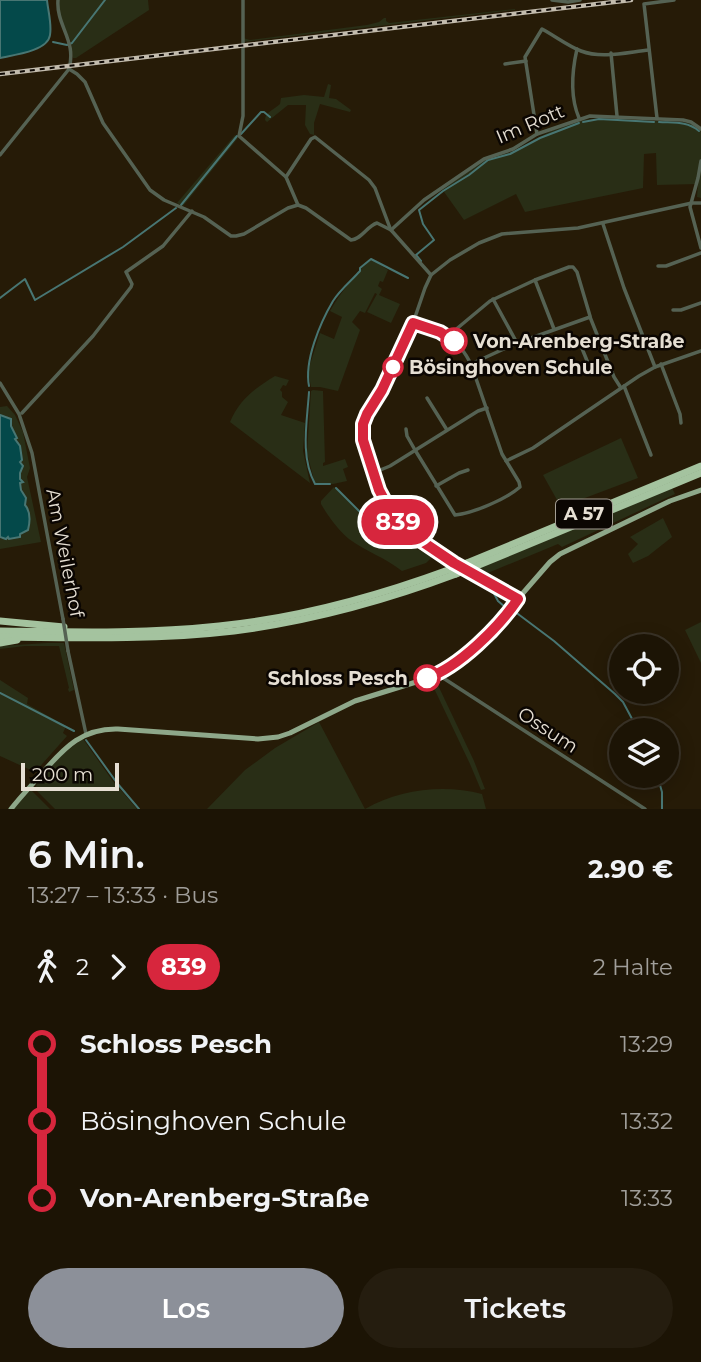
<!DOCTYPE html>
<html lang="de">
<head>
<meta charset="utf-8">
<style>
  :root { --surface:#1c1405; --page:#251d0f; --text:#f1f3f6; --muted:#a09e9a; --line:#3a3327; --accent:#8c9099 }
  body { margin:0; font-family:Montserrat,sans-serif; background:var(--page); color:var(--text); height:100vh; display:flex; flex-direction:column; font-size:26px; white-space:nowrap }
  * { box-sizing:border-box; margin:0 }
  p { font-size:23px; color:var(--muted) }
  .icon { flex:none; width:38px; height:38px; fill:none; stroke:currentColor; stroke-width:2; stroke-linecap:round; stroke-linejoin:round }
  .map { position:relative; height:809px; overflow:hidden }
  .sheet { display:flex; flex-direction:column; background:var(--surface); flex:1 }
  .sheet>* { flex:none }
  .badge { padding:0 14px; border-radius:23px; font-size:24px; line-height:46px }
  .fabs { position:absolute; left:609px; top:634px; display:grid; gap:14px }
  .fabs a { display:grid; place-items:center; width:70px; height:70px; border-radius:50%; background:var(--surface); box-shadow:0 4px 18px #0003,0 0 0 2px var(--line); font-size:35px }
  .scale { position:absolute; left:21px; bottom:18px; width:98px; box-sizing:border-box; padding-left:7px; border:4px solid #e6dfd3; border-top:0; font-size:19px; line-height:24px; white-space:nowrap; color:#e6dfd3; -webkit-text-stroke:5px #0b0602; paint-order:stroke }
  .map>.badge { position:absolute; translate:-50% -50%; box-shadow:0 0 0 4px #fff }
  .legs { display:flex; align-items:center; gap:10px; height:77px; padding:0 28px; font-size:23px }
  .legs p { margin-inline-start:auto }
  .overview { display:flex; align-items:center; justify-content:space-between; height:119px; padding:0 28px }
  h1 { font-size:38px; font-weight:600; line-height:52px }
  .primary-button { display:flex; gap:14px; margin-top:auto; padding:14px 28px }
  .primary-button a { flex:1; height:80px; border-radius:42px; background:var(--accent); color:#fff; font-size:28px; font-weight:600; line-height:80px; text-align:center }
  .primary-button a+a { background:var(--page); color:var(--text) }
  ul { padding:0 28px; list-style:none }
  li { display:flex; align-items:center; gap:24px; height:77px; font-size:26px }
  li i { display:grid; place-items:center; width:10px; height:100%; margin:0 9px; background:currentColor }
  li i::after { content:''; width:18px; height:18px; margin:-9px; border:5px solid; border-radius:50%; background:var(--surface) }
  li p { margin-inline-start:auto }
  li:first-child i { background:linear-gradient(#0000 50%,currentColor 0) }
  li:last-child i { background:linear-gradient(currentColor 50%,#0000 0) }
  .map>svg:first-child { display:block }
  .green { fill:#292e16 }
  .water { fill:#04494a; stroke:#487673; stroke-width:2 }
  .lines { fill:none; stroke-linecap:round; stroke-linejoin:round }
  .stream { stroke:#487673; stroke-width:2 }
  .minor { stroke:#556253; stroke-width:3.5 }
  .major { stroke:#8ea88a; stroke-width:5 }
  .highway { stroke:#a4c39f; stroke-width:7 }
  .rail-casing { stroke:#c2bbad; stroke-width:4.5 }
  .rail { stroke:#0b0602; stroke-width:2; stroke-dasharray:5; stroke-linecap:butt }
  .minor-bridge { stroke:#556253; stroke-width:3.5 }
  .highway-bridge { stroke:#a4c39f; stroke-width:7 }
  .line-1-casing { stroke:#fff; stroke-width:16 }
  .line-1 { stroke:#d7263d; stroke-width:10 }
  .stop-1-dot { fill:#fff; stroke:#d7263d; stroke-width:3.5 }
  .labels { text-anchor:middle; dominant-baseline:central; stroke-width:5; stroke-linejoin:round; paint-order:stroke }
  .shield { fill:#0b0602; stroke:#a49e94; stroke-width:2 }
  .shield-label { font-size:18px; font-weight:bold; fill:#e6dfd3 }
  .street-label { font-size:19px; fill:#e6dfd3; stroke:#0b0602 }
  .stop-label { font-size:19px; font-weight:bold; fill:#e6dfd3; stroke:#0b0602; text-anchor:start }
</style>
</head>
<body>
<div class="map">
<svg width="701" height="809" viewBox="0 0 701 809">
  <rect width="100%" height="100%" fill="#261b07"/>
  <g class="green">
    <path d="M59,0H148L149,10L76,58H73L71,42L61,19Z"/>
    <path d="M515,9V10L243,42V38L250,40L367,25L379,22L384,18H386V21L389,23Z"/>
    <path d="M328,84L331,85L329,98L336,99L351,110L350,112L320,104L314,123V135L310,134L305,125L306,105H288L267,122L265,120C265,112 275,109 280,104L281,98L304,95L324,97Z"/>
    <path d="M602,118L689,123L701,127V198L697,197L698,184L657,185L656,153L644,154L643,188L525,212L516,194L464,220L442,189L485,160L514,151L551,131L583,120Z"/>
    <path d="M235,135L238,138L183,206L177,203Z"/>
    <path d="M371,259L388,270L383,282L380,281L378,286L382,289L379,295L400,304L391,323L367,312L377,294L375,293L365,313L360,311L352,322L360,330L338,391L320,387H311L308,371L320,333L334,339L342,317L330,311C341,292 356,273 371,259Z"/>
    <path d="M275,376L289,380L286,386L283,385L280,390L282,392V397L288,402L281,415L305,423L303,451L310,483L230,422C240,399 254,389 275,376Z"/>
    <path d="M313,390L323,391L325,462L323,463V466L345,459L348,467L343,469L347,481L333,484H315L307,453L311,391Z"/>
    <path d="M7,406L15,415L23,432L30,468L27,477L41,542L0,549V537L1,539C6,537 14,536 18,534C31,528 32,515 25,505L24,495L20,483V462L22,460L19,447L15,439L17,437L7,417L0,415V407Z"/>
    <path d="M621,438L638,478L561,507L543,475Z"/>
    <path d="M334,487L361,514L412,547L433,556L426,563L402,571C386,558 365,551 349,539C338,530 328,516 321,504V501Z"/>
    <path d="M672,488L675,494L562,547L558,544L483,575L475,570Z"/>
    <path d="M663,518L672,537L648,556L633,563L628,554L638,544L630,537Z"/>
    <path d="M701,622V663L685,630Z"/>
    <path d="M47,643H64L74,690L69,692L68,689L69,688L59,646H25L0,649V646Z"/>
    <path d="M435,679L474,761L485,789L481,790L470,764L431,682Z"/>
    <path d="M0,680L28,698L27,704L66,726L63,733L67,736L35,772L0,756Z"/>
    <path d="M319,722L365,809C400,789 444,784 482,794L486,809H207L245,770L275,748Z"/>
    <path d="M83,739L112,780L137,809H55L35,789C40,771 67,750 83,739Z"/>
    <path d="M31,790L50,809H13Z"/>
  </g>
  <g class="water">
    <path d="M0,0H47C48,11 52,24 50,35C48,51 14,55 0,58Z"/>
    <path d="M0,415L11,419V426L17,438L15,439L20,446L22,460L20,462L23,466L20,473V479L23,482L20,483L21,490L26,498L25,505C31,512 30,522 28,530L20,534V537L9,539L8,537L6,539L0,537Z"/>
  </g>
  <g class="lines">
    <g class="stream">
      <path d="M53,42L67,45L72,43L105,0"/>
      <path d="M583,122L599,119L654,122"/>
      <path d="M659,122C674,123 687,121 699,131"/>
      <path d="M241,134L261,112H264L270,117"/>
      <path d="M181,205L237,136"/>
      <path d="M421,261L416,255L434,240L423,224L419,210L443,191L469,175L488,160L510,154L540,138L579,123"/>
      <path d="M0,298L25,279L35,300L123,247L176,208"/>
      <path d="M309,386C304,361 320,323 333,301C340,290 351,281 360,271V268L371,259L408,278"/>
      <path d="M309,392C307,423 300,456 315,484H330"/>
      <path d="M336,488L362,514L384,525L406,541L440,557L453,566"/>
      <path d="M464,573L491,588L498,601L505,607"/>
      <path d="M514,611L554,641L615,694L623,702L638,730"/>
      <path d="M0,693L74,731"/>
      <path d="M86,740L117,783L139,809"/>
      <path d="M657,775L662,792V809"/>
    </g>
    <g class="minor">
      <path d="M58,0C56,26 77,40 69,69"/>
      <path d="M243,0V116L239,136L286,177L298,205"/>
      <path d="M552,0L568,2L580,0"/>
      <path d="M577,49C572,71 570,97 579,118"/>
      <path d="M611,53L617,116"/>
      <path d="M505,64L526,61"/>
      <path d="M69,69L77,74L85,82L103,123L150,190L164,200L204,217L231,236H236L244,234L288,208L298,205L306,208L351,240C362,239 367,226 377,223L391,230L431,275"/>
      <path d="M657,118L644,4L674,0"/>
      <path d="M537,134L525,57L542,29C555,36 568,46 581,51C602,59 628,52 649,50"/>
      <path d="M0,155L69,69"/>
      <path d="M701,161L698,178L690,207L701,248"/>
      <path d="M286,177L311,139L315,137L369,180L375,188L390,228"/>
      <path d="M603,224L624,288L655,367"/>
      <path d="M391,230L424,200L484,159L513,149L537,134L590,116L683,120L691,122L701,129"/>
      <path d="M658,266H666L701,253"/>
      <path d="M535,280L554,329"/>
      <path d="M493,299L517,343"/>
      <path d="M673,310H681L701,303"/>
      <path d="M413,323C443,336 454,331 471,364L502,454L519,482L520,487C506,499 474,513 455,515L415,450"/>
      <path d="M448,336L490,301L535,280L569,267H573L577,272L590,316"/>
      <path d="M579,341L592,373"/>
      <path d="M471,364L517,343L590,317L614,377L621,388"/>
      <path d="M661,364L680,414L681,423"/>
      <path d="M0,383L19,414L32,453L63,619"/>
      <path d="M624,386L651,455"/>
      <path d="M427,398L447,430"/>
      <path d="M22,413L93,336L131,287L132,284L126,272L163,246L192,211"/>
      <path d="M406,429L407,436L415,450"/>
      <path d="M506,461L533,448L639,376L655,367L701,351"/>
      <path d="M373,473L390,466L478,411L487,408"/>
      <path d="M436,486L459,473L468,470"/>
      <path d="M454,563L408,532L393,515L378,490L363,435L365,418L382,390L413,323L425,288L431,275L450,260L479,243L502,234L578,228L692,203H701"/>
      <path d="M472,573L518,599"/>
      <path d="M68,651L86,734"/>
      <path d="M437,674L645,809"/>
    </g>
    <path class="major" d="M11,809C21,796 33,784 44,771C65,747 83,728 118,729L258,739L278,737L290,733L355,701L429,678L443,670L494,630L507,614L523,593L550,562L560,554L670,501L701,490"/>
    <g class="highway">
      <path d="M467,563L701,466"/>
      <path d="M474,567L701,473"/>
      <path d="M0,621L64,627"/>
      <path d="M0,631C73,632 146,634 219,626C299,618 375,597 451,569"/>
      <path d="M0,637C78,638 157,640 234,631C311,621 384,601 456,574"/>
      <path d="M0,643L17,640"/>
    </g>
    <g class="rail-casing">
      <path id="rail" d="M0,74L631,0"/>
    </g>
    <use href="#rail" class="rail"/>
    <path class="minor-bridge" d="M63,619L68,651"/>
    <g class="highway-bridge">
      <path d="M451,569L467,563"/>
      <path d="M456,574L474,567"/>
    </g>
  </g>
  <g class="lines">
    <g class="line-1-casing">
      <path id="line-1" d="M427,678C459,667 499,627 518,599L454,563L408,532L393,516L379,490L363,440V424L367,414L382,390L413,323L440,332L454,341"/>
    </g>
    <use href="#line-1" class="line-1"/>
  </g>
  <g class="stop-1-dot">
    <circle cx="454" cy="341" r="12"/>
    <circle cx="393" cy="367" r="9"/>
    <circle cx="427" cy="678" r="12"/>
  </g>
  <g class="labels">
    <rect class="shield" x="556" y="499.5" width="56" height="29" rx="5"/>
    <g class="shield-label">
      <text x="584" y="514">A 57</text>
    </g>
    <g class="street-label">
      <text transform="translate(530 124) rotate(-23)">Im Rott</text>
      <text transform="translate(65 553) rotate(79)">Am Weilerhof</text>
      <text transform="translate(548 730) rotate(33)">Ossum</text>
    </g>
    <g class="stop-label">
      <text x="473" y="341">Von-Arenberg-Straße</text>
      <text x="409" y="367">Bösinghoven Schule</text>
      <text x="408" y="678" text-anchor="end">Schloss Pesch</text>
    </g>
  </g>
</svg>
<div class="fabs">
<a><svg class="icon" aria-label="locate" viewBox="0 0 24 24"><circle cx="12" cy="12" r="6"/><path d="M12 2v4M12 18v4M2 12h4M18 12h4"/></svg></a>
<a><svg class="icon" aria-label="layers" viewBox="0 0 24 24"><path d="M12 4l9 5-9 5-9-5zM3 14l9 5 9-5"/></svg></a>
</div>
<div class="scale">200 m</div>
<b class="badge" style="left:398px;top:522px;background:#d7263d;color:#fff">839</b>
</div>
<section class="sheet">
<div class="overview"><div><h1>6 Min.</h1><p>13:27 – 13:33 · Bus</p></div><b>2.90 €</b></div>
<div class="legs"><svg class="icon" aria-label="walk" viewBox="0 0 24 24"><circle cx="13" cy="4" r="2"/><path d="M13 8l-2 6 4 7M11 14l-3 7M7 12l3-4h3l4 4"/></svg>2<svg class="icon" aria-label="forward" viewBox="0 0 24 24"><path d="M9 5l7 7-7 7"/></svg><b class="badge" style="background:#d7263d;color:#fff">839</b><p>2 Halte</p></div>
<ul>
<li><i style="color:#d7263d"></i><b>Schloss Pesch</b><p>13:29</p></li>
<li><i style="color:#d7263d"></i><span>Bösinghoven Schule</span><p>13:32</p></li>
<li><i style="color:#d7263d"></i><b>Von-Arenberg-Straße</b><p>13:33</p></li>
</ul>
<div class="primary-button"><a>Los</a><a>Tickets</a></div>
</section>
</body>
</html>
